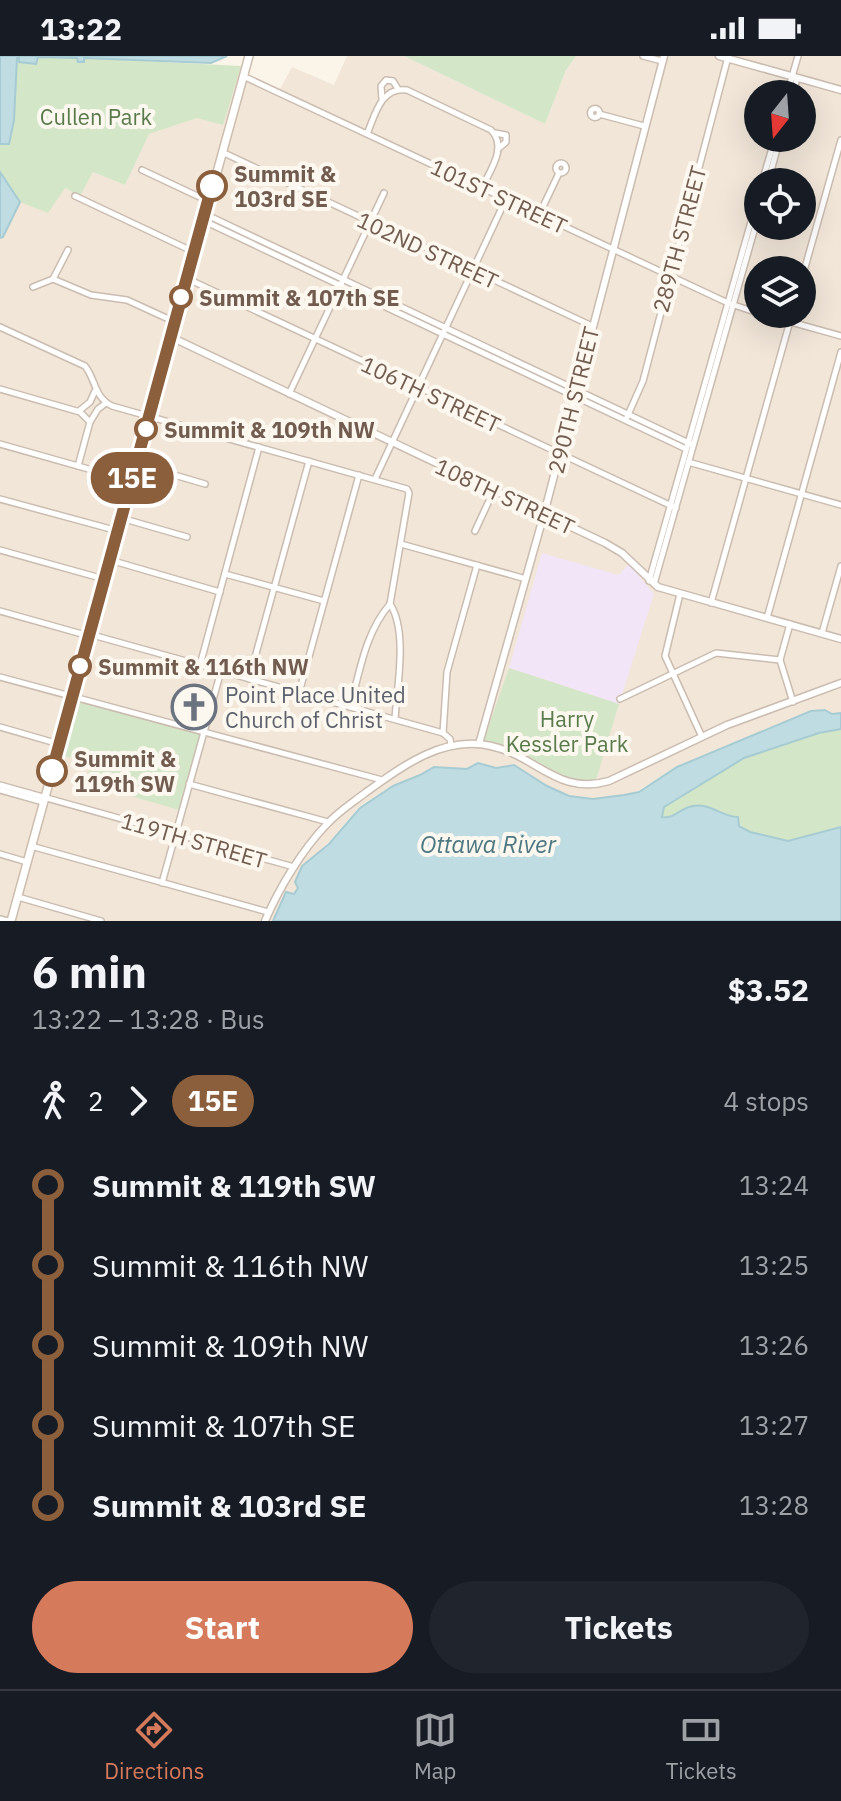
<!DOCTYPE html>
<html lang="en">
<head>
<meta charset="utf-8">
<style>
  :root { --surface:#171b24; --page:#20242c; --text:#f1f3f6; --muted:#9ea1a6; --line:#363941; --accent:#d67a5c }
  body { margin:0; font-family:"IBM Plex Sans",sans-serif; background:var(--page); color:var(--text); height:100vh; display:flex; flex-direction:column; font-size:30px; white-space:nowrap }
  * { box-sizing:border-box; margin:0 }
  p { font-size:26px; color:var(--muted) }
  .icon { flex:none; width:44px; height:44px; fill:none; stroke:currentColor; stroke-width:2; stroke-linecap:round; stroke-linejoin:round }
  .map { position:relative; height:865px; overflow:hidden }
  .panel { display:flex; flex-direction:column; background:var(--surface); flex:1 }
  .panel>* { flex:none }
  .badge { padding:0 16px; border-radius:26px; font-size:28px; line-height:52px }
  .needle { width:52px; rotate:197deg }
  .buttons { position:absolute; left:744px; top:24px; display:grid; gap:16px }
  .buttons a { display:grid; place-items:center; width:72px; height:72px; border-radius:50%; background:var(--surface); box-shadow:0 8px 32px #0002; font-size:40px }
  .map>.badge { position:absolute; translate:-50% -50%; box-shadow:0 0 0 4px #fff }
  .legs { display:flex; align-items:center; gap:12px; height:88px; padding:0 32px; font-size:26px }
  .legs p { margin-inline-start:auto }
  .overview { display:flex; align-items:center; justify-content:space-between; height:136px; padding:0 32px }
  h1 { font-size:44px; font-weight:700; line-height:60px }
  .action { display:flex; gap:16px; margin-top:auto; padding:16px 32px }
  .action a { flex:1; height:92px; border-radius:48px; background:var(--accent); color:#fff; font-size:32px; font-weight:700; line-height:92px; text-align:center }
  .action a+a { background:var(--page); color:var(--text) }
  ul { padding:0 32px; list-style:none }
  li { display:flex; align-items:center; gap:28px; height:80px; font-size:30px }
  li i { display:grid; place-items:center; width:12px; height:100%; margin:0 10px; background:currentColor }
  li i::after { content:''; width:20px; height:20px; margin:-10px; border:6px solid; border-radius:50%; background:var(--surface) }
  li p { margin-inline-start:auto }
  li:first-child i { background:linear-gradient(#0000 50%,currentColor 0) }
  li:last-child i { background:linear-gradient(currentColor 50%,#0000 0) }
  .status { display:flex; justify-content:space-between; align-items:center; height:56px; padding:0 40px; background:var(--surface); direction:ltr }
  .status svg { height:22px; fill:currentColor }
  .tabs { display:flex; justify-content:space-around; align-items:center; height:112px; border-top:2px solid var(--line); background:var(--surface); font-size:22px; color:var(--muted) }
  .tabs a { display:grid; justify-items:center; gap:4px }
  .tabs .selected { color:var(--accent) }
  .map>svg:first-child { display:block }
  .residential { fill:#f1e6d8; fill-rule:evenodd }
  .education { fill:#f1e5f7 }
  .green { fill:#d4e6c8 }
  .water { fill:#bfdce2; stroke:#a6cbd2; stroke-width:2 }
  .lines { fill:none; stroke-linecap:round; stroke-linejoin:round }
  .minor-casing { stroke:#cbbcb0; stroke-width:8 }
  .tertiary-casing { stroke:#cbbcb0; stroke-width:9 }
  .secondary-casing { stroke:#cdbdad; stroke-width:10 }
  .minor { stroke:#fff; stroke-width:5 }
  .tertiary { stroke:#fff; stroke-width:6 }
  .secondary { stroke:#fff; stroke-width:7 }
  .line-1-casing { stroke:#fff; stroke-width:18 }
  .line-1 { stroke:#8b5e3c; stroke-width:12 }
  .stop-1-dot { fill:#fff; stroke:#8b5e3c; stroke-width:4 }
  .labels { text-anchor:middle; dominant-baseline:central; stroke-width:8; stroke-linejoin:round; paint-order:stroke }
  .park-label { font-size:22px; fill:#587b4c; stroke:#fdf8ef }
  .stop-label { font-size:22px; font-weight:bold; fill:#725c4f; stroke:#fdf8ef; text-anchor:start }
  .street-label { font-size:22px; fill:#725c4f; stroke:#fdf8ef }
  .worship-label { font-size:22px; fill:#5b616d; stroke:#fdf8ef; text-anchor:start }
  .water-label { font-size:24px; font-style:italic; fill:#4c7882; stroke:#fdf8ef }
</style>
</head>
<body>
<div class="status"><b>13:22</b><svg viewBox="0 0 49 12"><path d="M0 12V9h3v3zM5 12V6h3v6zM10 12V3h3v9zM15 12V0h3v12zM26 1h20v11H26zM47 4h2v5h-2z"/></svg></div>
<div class="map">
<svg width="841" height="865" viewBox="0 0 841 865">
  <rect width="100%" height="100%" fill="#faf4e9"/>
  <path class="residential" d="M347,0H404L545,68L566,14L576,0H841V657L832,658L825,653L811,655L677,710L638,735L624,739L593,743L570,740L547,730L514,708L496,711L478,706L466,713L434,710L420,719L392,729L359,751L328,787L302,810L295,826L298,832L294,837L286,836L272,865H0V182L3,181L20,146L65,132L80,139L93,116L125,129L148,78L197,62L239,14L279,35L292,11L334,29ZM758,38H802V82H758ZM758,126H802V170H758ZM758,214H802V258H758Z"/>
  <path class="education" d="M542,497L618,519L629,508L654,538L619,648L509,612Z"/>
  <g class="green">
    <path d="M404,0H576L566,14L545,68Z"/>
    <path d="M38,1L78,2V6H83L84,2L241,10L223,69L197,62L149,78L125,129L93,116L80,140L65,132L48,157L20,146L3,181L0,182V88H9L14,64L16,2H19L20,6L35,8Z"/>
    <path d="M509,612L619,648L595,727C567,728 549,712 525,700C512,694 497,689 483,686Z"/>
    <path d="M75,645L201,677L179,754L86,727L91,707L61,699Z"/>
    <path d="M841,673V771L789,785L750,776L728,761L692,750L670,762H662L664,751L744,702L819,677Z"/>
  </g>
  <g class="water">
    <path d="M0,0H227L211,7L84,2V6H78L77,2L38,1L36,8L19,6V2H17L14,64L9,88H0Z"/>
    <path d="M0,116L20,146L3,181L0,182Z"/>
    <path d="M825,654L832,658L841,657V673L819,677L744,702L664,751L662,761C675,763 680,752 693,750C711,747 722,761 738,761L739,770L750,776L788,785L841,771V865H273L286,836L294,838L298,832L295,826L302,810L329,788L360,752L393,730L420,719L434,711L467,713L478,707L496,712L514,709L547,730L569,740L593,743L624,739L639,736L677,711L811,655Z"/>
  </g>
  <g class="lines">
    <g class="minor-casing">
      <g id="minor">
        <path d="M643,0L662,5"/>
        <path d="M243,20L728,247L758,257"/>
        <path d="M787,38L798,0"/>
        <path d="M793,38L797,22"/>
        <path d="M382,43L381,30L386,24L393,25L398,33"/>
        <circle cx="595" cy="57" r="4.5"/>
        <path d="M599,58L644,70"/>
        <path d="M495,77L506,79V86L499,92"/>
        <path d="M367,78C375,59 381,30 407,34L491,74C508,91 490,114 482,132"/>
        <path d="M222,96L592,270"/>
        <circle cx="561" cy="112" r="5"/>
        <path d="M142,114L208,145"/>
        <path d="M762,126L775,82"/>
        <path d="M768,126L780,82"/>
        <path d="M75,140L194,196"/>
        <path d="M205,158L693,389"/>
        <path d="M539,159L559,117"/>
        <path d="M204,165L686,393"/>
        <path d="M802,222L841,84"/>
        <path d="M53,223L91,239L127,244L175,266"/>
        <path d="M188,223L676,452"/>
        <path d="M33,231L53,223L68,194"/>
        <path d="M762,258L841,280"/>
        <path d="M0,271L85,310C96,324 94,341 112,350L407,433L409,437L390,548C365,577 360,615 350,651"/>
        <path d="M0,333L80,356L90,366L78,410"/>
        <path d="M289,338L384,137"/>
        <path d="M79,355L90,346L95,335"/>
        <path d="M627,361L643,325L728,1"/>
        <path d="M90,366L98,353L106,347"/>
        <path d="M0,388L131,425"/>
        <path d="M688,406L841,449"/>
        <path d="M137,408L205,428"/>
        <path d="M375,423L506,143"/>
        <path d="M0,443L118,475"/>
        <path d="M121,462L187,481"/>
        <path d="M475,475L494,434"/>
        <path d="M401,488L526,523"/>
        <path d="M0,494L104,523"/>
        <path d="M110,504L220,536"/>
        <path d="M225,518L324,545"/>
        <path d="M649,525L758,141"/>
        <path d="M654,528L758,161"/>
        <path d="M680,538L665,600L702,681"/>
        <path d="M711,547L792,258"/>
        <path d="M390,548C408,575 397,631 395,663"/>
        <path d="M0,555L89,580"/>
        <path d="M767,562L841,296"/>
        <path d="M790,568L780,604L793,646"/>
        <path d="M822,577L841,510"/>
        <path d="M89,578L443,677L450,683L451,689"/>
        <path d="M200,609L259,391"/>
        <path d="M0,621L382,724"/>
        <path d="M249,623L309,405"/>
        <path d="M299,637L359,419"/>
        <path d="M620,643L716,597L780,604"/>
        <path d="M0,671L59,688"/>
        <path d="M443,677L447,616L477,509"/>
        <path d="M189,728L328,766"/>
        <path d="M0,729L294,811"/>
        <path d="M0,734L43,746"/>
        <path d="M31,790L268,856"/>
        <path d="M0,798L27,806"/>
        <path d="M162,827L221,615"/>
        <path d="M18,841L101,865"/>
        <path d="M0,863L8,865"/>
      </g>
    </g>
    <g class="tertiary-casing">
      <g id="tertiary">
        <path d="M719,0L841,34"/>
        <path d="M171,281L605,487L622,497L658,531L841,583"/>
        <path d="M479,688L544,458L664,0"/>
        <path d="M265,865C279,832 302,794 327,768C338,756 352,747 365,737C401,711 443,679 491,690C537,700 558,740 609,725L727,669L841,627"/>
      </g>
    </g>
    <g class="secondary-casing">
      <path id="secondary" d="M11,865L249,0"/>
    </g>
    <use href="#minor" class="minor"/>
    <use href="#tertiary" class="tertiary"/>
    <use href="#secondary" class="secondary"/>
  </g>
  <g class="lines">
    <g class="line-1-casing">
      <path id="line-1" d="M52,715L212,130"/>
    </g>
    <use href="#line-1" class="line-1"/>
  </g>
  <defs>
    <g id="church-ring" transform="scale(2.3)"><circle r="9.5" fill="#fdf8ef" stroke="#6b7280" stroke-width="1.5"/><path d="M-1.2-6h2.4v3.5h3.3v2.4h-3.3V6h-2.4V-.1h-3.3v-2.4h3.3Z" fill="#6b7280"/></g>
  </defs>
  <g fill-rule="evenodd">
    <use href="#church-ring" x="194" y="651"/>
  </g>
  <g class="stop-1-dot">
    <circle cx="212" cy="130" r="14"/>
    <circle cx="181" cy="241" r="10"/>
    <circle cx="146" cy="373" r="10"/>
    <circle cx="80" cy="610" r="10"/>
    <circle cx="52" cy="715" r="14"/>
  </g>
  <g class="labels">
    <g class="park-label">
      <text x="96" y="60">Cullen Park</text>
      <text x="567" y="662">Harry<tspan x="567" dy="25">Kessler Park</tspan></text>
    </g>
    <g class="stop-label">
      <text x="234" y="117">Summit &amp;<tspan x="234" dy="25">103rd SE</tspan></text>
      <text x="199" y="241">Summit &amp; 107th SE</text>
      <text x="164" y="373">Summit &amp; 109th NW</text>
      <text x="98" y="610">Summit &amp; 116th NW</text>
      <text x="74" y="702">Summit &amp;<tspan x="74" dy="25">119th SW</tspan></text>
    </g>
    <g class="street-label">
      <text transform="translate(499 140) rotate(25)">101ST STREET</text>
      <text transform="translate(679 183) rotate(-75)">289TH STREET</text>
      <text transform="translate(428 194) rotate(25)">102ND STREET</text>
      <text transform="translate(431 338) rotate(25)">106TH STREET</text>
      <text transform="translate(573 344) rotate(-76)">290TH STREET</text>
      <text transform="translate(505 440) rotate(25)">108TH STREET</text>
      <text transform="translate(194 784) rotate(16)">119TH STREET</text>
    </g>
    <g class="worship-label">
      <text x="225" y="638">Point Place United<tspan x="225" dy="25">Church of Christ</tspan></text>
    </g>
    <g class="water-label">
      <text x="488" y="788">Ottawa River</text>
    </g>
  </g>
</svg>
<div class="buttons">
<a><svg class="needle" viewBox="-14 -14 28 28"><path d="M0-13l5 13h-10z" fill="#e53935"/><path d="M0 13l5-13h-10z" fill="#9ea1a6"/></svg></a>
<a><svg class="icon" aria-label="locate" viewBox="0 0 24 24"><circle cx="12" cy="12" r="6"/><path d="M12 2v4M12 18v4M2 12h4M18 12h4"/></svg></a>
<a><svg class="icon" aria-label="layers" viewBox="0 0 24 24"><path d="M12 4l9 5-9 5-9-5zM3 14l9 5 9-5"/></svg></a>
</div>
<b class="badge" style="left:132px;top:422px;background:#8b5e3c;color:#fff">15E</b>
</div>
<section class="panel">
<div class="overview"><div><h1>6 min</h1><p>13:22 – 13:28 · Bus</p></div><b>$3.52</b></div>
<div class="legs"><svg class="icon" aria-label="walk" viewBox="0 0 24 24"><circle cx="13" cy="4" r="2"/><path d="M13 8l-2 6 4 7M11 14l-3 7M7 12l3-4h3l4 4"/></svg>2<svg class="icon" aria-label="forward" viewBox="0 0 24 24"><path d="M9 5l7 7-7 7"/></svg><b class="badge" style="background:#8b5e3c;color:#fff">15E</b><p>4 stops</p></div>
<ul>
<li><i style="color:#8b5e3c"></i><b>Summit &amp; 119th SW</b><p>13:24</p></li>
<li><i style="color:#8b5e3c"></i><span>Summit &amp; 116th NW</span><p>13:25</p></li>
<li><i style="color:#8b5e3c"></i><span>Summit &amp; 109th NW</span><p>13:26</p></li>
<li><i style="color:#8b5e3c"></i><span>Summit &amp; 107th SE</span><p>13:27</p></li>
<li><i style="color:#8b5e3c"></i><b>Summit &amp; 103rd SE</b><p>13:28</p></li>
</ul>
<div class="action"><a>Start</a><a>Tickets</a></div>
</section>
<nav class="tabs">
<a class="selected"><svg class="icon" aria-label="directions" viewBox="0 0 24 24"><path d="M12 3l9 9-9 9-9-9zM9 14v-3h6M13 9l2 2-2 2"/></svg>Directions</a>
<a><svg class="icon" aria-label="map" viewBox="0 0 24 24"><path d="M3 6l6-2 6 2 6-2v14l-6 2-6-2-6 2zM9 4v14M15 6v14"/></svg>Map</a>
<a><svg class="icon" aria-label="tickets" viewBox="0 0 24 24"><path d="M3 7h18v10H3zM15 7v10"/></svg>Tickets</a>
</nav>
</body>
</html>
